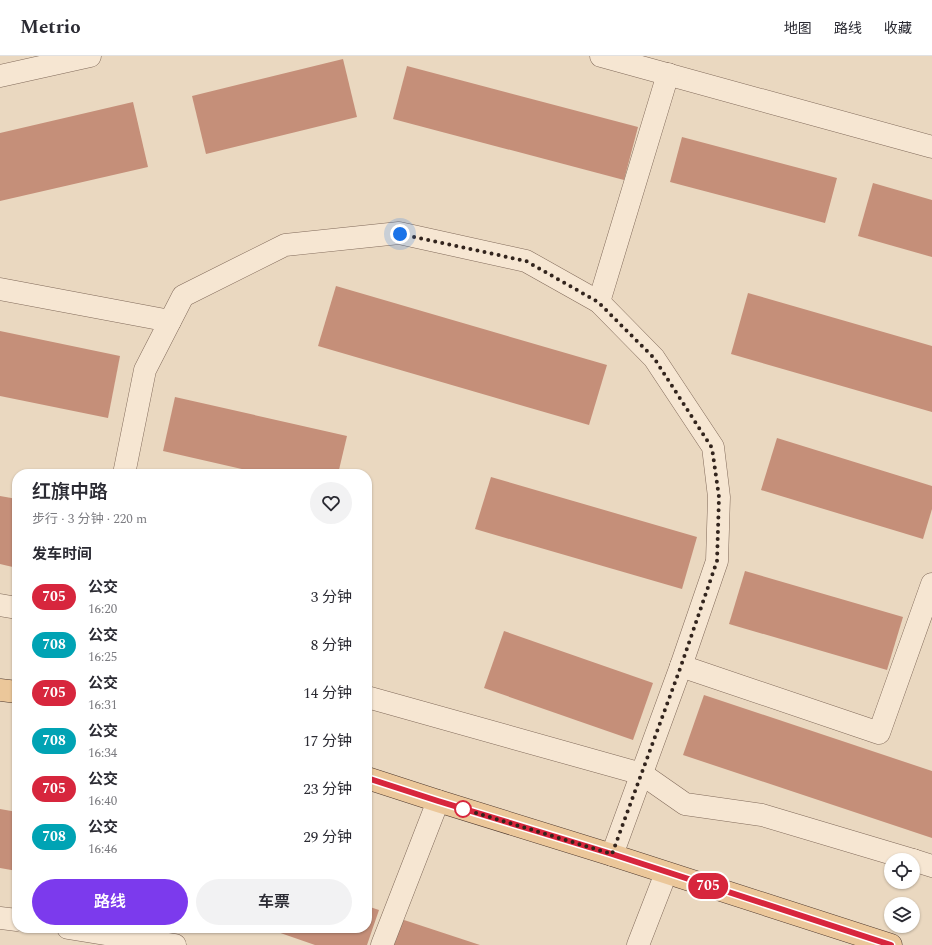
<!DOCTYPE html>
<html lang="zh">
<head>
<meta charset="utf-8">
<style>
  :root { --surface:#fff; --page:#f2f2f3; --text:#2b2b33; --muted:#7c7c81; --line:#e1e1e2; --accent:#7c3aed }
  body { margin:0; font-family:Spectral,"Noto Sans SC",serif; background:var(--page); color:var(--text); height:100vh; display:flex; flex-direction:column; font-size:15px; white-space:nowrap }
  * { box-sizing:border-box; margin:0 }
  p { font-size:13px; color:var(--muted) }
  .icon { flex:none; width:22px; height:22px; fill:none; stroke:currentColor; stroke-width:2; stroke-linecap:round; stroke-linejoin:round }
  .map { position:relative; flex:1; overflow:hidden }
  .side { position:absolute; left:12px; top:413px; width:360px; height:464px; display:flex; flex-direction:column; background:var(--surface); border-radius:16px; box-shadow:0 1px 3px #0004 }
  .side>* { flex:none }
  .badge { padding:0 8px; border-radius:13px; font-size:14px; line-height:26px }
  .tools { position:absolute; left:884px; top:797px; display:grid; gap:8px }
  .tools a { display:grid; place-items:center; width:36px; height:36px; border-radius:50%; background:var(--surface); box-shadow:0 1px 3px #0004; font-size:20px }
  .you { position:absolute; width:20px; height:20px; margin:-10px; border:3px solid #fff; border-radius:50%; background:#1a73e8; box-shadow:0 0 0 6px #1a73e833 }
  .map>.badge { position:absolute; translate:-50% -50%; box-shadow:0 0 0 2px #fff }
  h2 { padding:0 20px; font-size:15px; line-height:36px }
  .round { display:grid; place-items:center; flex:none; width:42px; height:42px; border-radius:21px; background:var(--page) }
  .summary { display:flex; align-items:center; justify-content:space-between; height:68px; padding:0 20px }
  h1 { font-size:19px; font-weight:600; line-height:30px }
  .action { display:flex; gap:8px; margin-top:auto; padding:8px 20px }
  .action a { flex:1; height:46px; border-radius:24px; background:var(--accent); color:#fff; font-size:16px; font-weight:600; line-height:46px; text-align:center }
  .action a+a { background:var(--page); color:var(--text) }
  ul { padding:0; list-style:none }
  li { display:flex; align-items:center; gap:12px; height:48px; padding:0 20px }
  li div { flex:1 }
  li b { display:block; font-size:15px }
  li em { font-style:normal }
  li .badge { min-width:44px; font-weight:700; text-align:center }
  header { display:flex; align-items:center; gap:24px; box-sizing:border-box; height:56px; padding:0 20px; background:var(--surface); border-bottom:1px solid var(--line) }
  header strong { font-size:19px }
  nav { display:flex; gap:22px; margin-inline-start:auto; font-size:14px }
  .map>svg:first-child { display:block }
  .building { fill:#c58f79 }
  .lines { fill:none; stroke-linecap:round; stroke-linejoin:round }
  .minor-casing { stroke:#816a5a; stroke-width:23 }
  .major-casing { stroke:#4f392e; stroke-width:23 }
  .minor { stroke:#f6e6d2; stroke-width:22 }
  .major { stroke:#ebc79a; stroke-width:22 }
  .line-casing { stroke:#fff; stroke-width:9 }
  .line { stroke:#d7263d; stroke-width:6 }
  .walk { stroke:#32241d; stroke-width:4; stroke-dasharray:0 7.2 }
  .stop-dot { fill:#fff; stroke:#d7263d; stroke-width:2 }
</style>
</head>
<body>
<header>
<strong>Metrio</strong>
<nav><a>地图</a><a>路线</a><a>收藏</a></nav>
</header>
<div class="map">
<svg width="932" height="889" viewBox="0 0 932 889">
  <rect width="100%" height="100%" fill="#ead8c0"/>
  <g class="building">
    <path d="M343,3L357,61L206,98L192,40Z"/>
    <path d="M407,10L638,71L624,124L393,63Z"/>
    <path d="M133,46L148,111L0,145V77Z"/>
    <path d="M682,81L837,122L825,167L670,126Z"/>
    <path d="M873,127L932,144V201L858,180Z"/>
    <path d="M336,230L607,309L589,369L318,290Z"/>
    <path d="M748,237L932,290V356L731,298Z"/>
    <path d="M0,275L120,300L108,362L0,340Z"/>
    <path d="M175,341L347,380L338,418H264L163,395Z"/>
    <path d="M777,382L932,430V453L923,483L761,434Z"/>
    <path d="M491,421L697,481L682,533L475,473Z"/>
    <path d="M0,440L17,443V512L0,508Z"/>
    <path d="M745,515L903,561L887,614L729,568Z"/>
    <path d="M504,575L653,627L633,684L484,632Z"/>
    <path d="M704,639L932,715V782L683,699Z"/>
    <path d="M0,753L17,756V815L0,812Z"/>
    <path d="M367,850L379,854L367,889H315L266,872H367Z"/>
    <path d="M401,863L480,889H393Z"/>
  </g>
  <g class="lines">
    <g class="minor-casing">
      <g id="minor">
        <path d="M601,0L932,91"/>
        <path d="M0,20L90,0"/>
        <path d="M0,233L170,265"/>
        <path d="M599,246L668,18"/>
        <path d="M124,418L145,314L183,240L285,189L399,177L526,205L599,246L654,302L713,391L719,441L717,505L681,610L612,799"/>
        <path d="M0,549L17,552"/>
        <path d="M681,610L879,677L932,528"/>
        <path d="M367,641L642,718L685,748L762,759L913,804"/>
        <path d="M913,804L932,810"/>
        <path d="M0,862L17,864"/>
        <path d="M68,872L175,889"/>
        <path d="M382,889L438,745"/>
        <path d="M638,889L666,817"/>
      </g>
    </g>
    <g class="major-casing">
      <g id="major">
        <path d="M0,634L17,636"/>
        <path d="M367,722L438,745L612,799L891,889"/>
      </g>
    </g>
    <use href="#minor" class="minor"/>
    <use href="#major" class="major"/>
  </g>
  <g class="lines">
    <g class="line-casing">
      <path id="line" d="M367,722L438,745L612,798L891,889"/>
    </g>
    <use href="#line" class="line"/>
    <path class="walk" d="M400,178L526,205L598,246L654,302L712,392L719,441L717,505L681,610L612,798L463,753"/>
  </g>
  <circle class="stop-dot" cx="463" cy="753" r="8"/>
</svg>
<div class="tools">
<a><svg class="icon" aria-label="locate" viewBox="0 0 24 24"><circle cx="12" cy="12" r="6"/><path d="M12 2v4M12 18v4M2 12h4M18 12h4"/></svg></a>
<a><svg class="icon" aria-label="layers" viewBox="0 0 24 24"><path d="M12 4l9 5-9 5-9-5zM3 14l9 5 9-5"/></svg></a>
</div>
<div class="you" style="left:400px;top:178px"></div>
<b class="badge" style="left:708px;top:830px;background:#d7263d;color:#fff">705</b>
<section class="side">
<div class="summary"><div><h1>红旗中路</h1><p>步行 · 3 分钟 · 220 m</p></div><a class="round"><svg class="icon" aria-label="heart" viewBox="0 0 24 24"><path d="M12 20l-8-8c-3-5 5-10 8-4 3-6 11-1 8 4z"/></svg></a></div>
<h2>发车时间</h2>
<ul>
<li><span class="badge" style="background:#d7263d;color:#fff">705</span><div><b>公交</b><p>16:20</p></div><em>3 分钟</em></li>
<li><span class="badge" style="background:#00a3b4;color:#fff">708</span><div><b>公交</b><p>16:25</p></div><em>8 分钟</em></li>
<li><span class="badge" style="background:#d7263d;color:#fff">705</span><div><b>公交</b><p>16:31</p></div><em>14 分钟</em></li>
<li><span class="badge" style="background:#00a3b4;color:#fff">708</span><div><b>公交</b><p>16:34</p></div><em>17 分钟</em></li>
<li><span class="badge" style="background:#d7263d;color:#fff">705</span><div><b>公交</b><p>16:40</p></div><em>23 分钟</em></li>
<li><span class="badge" style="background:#00a3b4;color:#fff">708</span><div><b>公交</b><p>16:46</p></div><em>29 分钟</em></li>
</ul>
<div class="action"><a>路线</a><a>车票</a></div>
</section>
</div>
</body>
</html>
